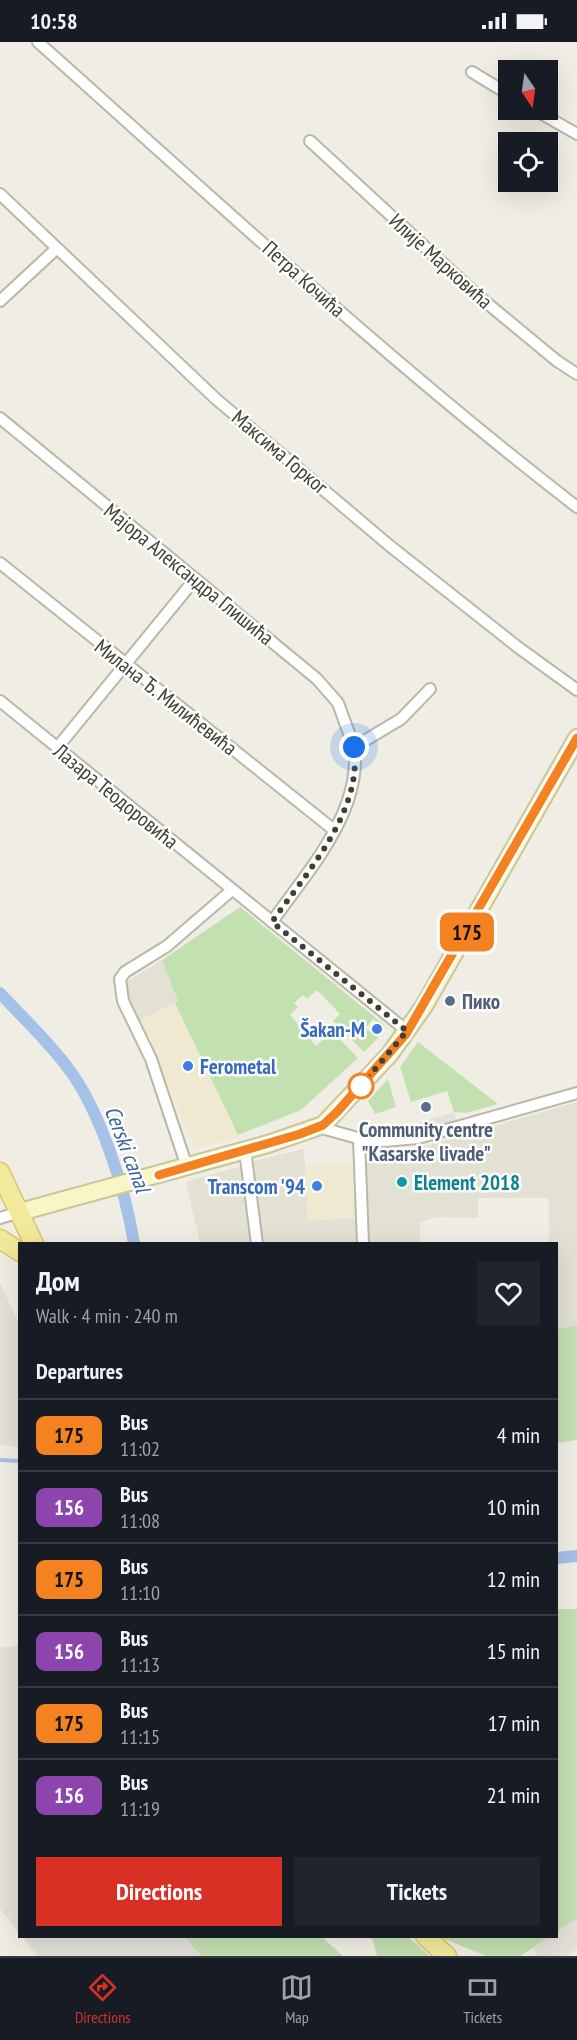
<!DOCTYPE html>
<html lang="en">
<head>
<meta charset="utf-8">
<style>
  :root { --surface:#171b24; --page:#20242c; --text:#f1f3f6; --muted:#9ea1a6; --line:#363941; --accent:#d93025 }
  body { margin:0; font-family:"PT Sans Narrow",sans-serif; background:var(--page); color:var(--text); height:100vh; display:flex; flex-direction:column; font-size:22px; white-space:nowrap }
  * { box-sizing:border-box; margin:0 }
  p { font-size:20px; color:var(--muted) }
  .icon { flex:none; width:33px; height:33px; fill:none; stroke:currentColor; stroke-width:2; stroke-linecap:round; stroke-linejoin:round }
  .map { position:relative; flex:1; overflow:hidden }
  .side { position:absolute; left:18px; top:1200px; width:540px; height:696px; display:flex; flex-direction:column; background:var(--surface); border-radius:0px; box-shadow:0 6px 24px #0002 }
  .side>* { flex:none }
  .badge { padding:0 12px; border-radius:9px; font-size:21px; line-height:39px }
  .needle { width:39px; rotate:167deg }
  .buttons { position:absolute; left:498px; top:18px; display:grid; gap:12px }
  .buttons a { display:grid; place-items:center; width:60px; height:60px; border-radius:0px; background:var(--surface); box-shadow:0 6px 24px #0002; font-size:30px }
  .you { position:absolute; width:30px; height:30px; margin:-15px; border:4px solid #fff; border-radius:50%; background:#1a73e8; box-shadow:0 0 0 9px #1a73e833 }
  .map>.badge { position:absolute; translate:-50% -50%; box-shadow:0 0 0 3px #fff }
  h2 { padding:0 18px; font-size:22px; line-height:54px }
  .round { display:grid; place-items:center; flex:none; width:63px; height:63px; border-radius:0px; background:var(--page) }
  .summary { display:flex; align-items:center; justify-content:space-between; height:102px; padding:0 18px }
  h1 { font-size:28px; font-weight:700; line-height:45px }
  .action { display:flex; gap:12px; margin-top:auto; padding:12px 18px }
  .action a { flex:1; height:69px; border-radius:0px; background:var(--accent); color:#fff; font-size:24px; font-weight:700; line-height:69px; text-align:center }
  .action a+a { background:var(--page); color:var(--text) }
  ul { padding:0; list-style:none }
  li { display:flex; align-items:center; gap:18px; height:72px; padding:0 18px; border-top:2px solid var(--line) }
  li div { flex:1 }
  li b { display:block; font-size:22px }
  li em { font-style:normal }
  li .badge { min-width:66px; font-weight:700; text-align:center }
  .status { display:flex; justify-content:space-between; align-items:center; height:42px; padding:0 30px; background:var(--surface); direction:ltr }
  .status svg { height:16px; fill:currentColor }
  .tab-bar { display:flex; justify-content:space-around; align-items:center; height:84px; border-top:2px solid var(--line); background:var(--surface); font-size:16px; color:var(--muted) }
  .tab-bar a { display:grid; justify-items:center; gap:3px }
  .tab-bar .on { color:var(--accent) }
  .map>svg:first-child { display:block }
  .residential { fill:#e3e1d3 }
  .commercial { fill:#f0e9d1 }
  .industrial { fill:#e2e0d9 }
  .green { fill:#c3e0b1 }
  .parking { fill:#e1e0dc }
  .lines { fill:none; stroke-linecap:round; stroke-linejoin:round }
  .stream { stroke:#a6c1e7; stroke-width:4 }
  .canal { stroke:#a6c1e7; stroke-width:12 }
  .street-casing { stroke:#bab7a8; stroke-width:14 }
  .secondary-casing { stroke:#cbc698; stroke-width:20 }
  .primary-casing { stroke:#d5c86d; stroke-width:21 }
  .street { stroke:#fff; stroke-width:10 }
  .secondary { stroke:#f8f5c6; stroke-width:16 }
  .primary { stroke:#f2e99b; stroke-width:18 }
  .line-casing { stroke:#fff; stroke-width:14 }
  .line { stroke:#f58220; stroke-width:9 }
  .walk { stroke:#413f35; stroke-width:6; stroke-dasharray:0 10.8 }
  .service-dot { fill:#5c6f8a; stroke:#fff; stroke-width:2 }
  .shop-dot { fill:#3f7fe0; stroke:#fff; stroke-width:2 }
  .stop-dot { fill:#fff; stroke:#f58220; stroke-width:3 }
  .culture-dot { fill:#0f9aa8; stroke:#fff; stroke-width:2 }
  .labels { text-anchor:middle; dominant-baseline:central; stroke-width:5; stroke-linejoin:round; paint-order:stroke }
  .street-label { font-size:21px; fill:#413f35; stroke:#fff }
  .service-label { font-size:21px; font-weight:bold; fill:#4e5e75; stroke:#fff; text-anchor:start }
  .shop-label { font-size:21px; font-weight:bold; fill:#366cbe; stroke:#fff; text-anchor:end }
  .culture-label { font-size:21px; font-weight:bold; fill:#0d838f; stroke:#fff; text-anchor:start }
  .water-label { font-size:22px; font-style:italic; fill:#3b63a0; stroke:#fff }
</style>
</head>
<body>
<div class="status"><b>10:58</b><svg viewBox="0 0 49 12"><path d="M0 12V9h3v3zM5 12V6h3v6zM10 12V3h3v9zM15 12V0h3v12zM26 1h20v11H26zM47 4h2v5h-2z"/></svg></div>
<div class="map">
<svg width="577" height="1914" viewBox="0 0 577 1914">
  <rect width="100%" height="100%" fill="#f0eee4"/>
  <g class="residential">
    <path d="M162,918L178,959L140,979L125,948L126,940Z"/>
    <path d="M577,1060V1283L557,1287L556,1202L549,1201V1156H478V1176L438,1175L420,1180V1201H367L364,1123L368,1114L405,1110Z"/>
    <path d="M304,1107L308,1178L355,1176L356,1201H260L251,1120Z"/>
    <path d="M241,1124L251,1201H200L186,1140Z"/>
  </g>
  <g class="commercial">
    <path d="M175,961L239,1095L195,1107L140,979Z"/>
    <path d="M352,1121L355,1176L308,1179L305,1124Z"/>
  </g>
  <g class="industrial">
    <path d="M0,1241L19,1282V1405L0,1403Z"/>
    <path d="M19,1603H20L19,1891L0,1867V1606Z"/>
    <path d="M577,1876V1907L567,1914H538L533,1907L550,1895L556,1894L557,1890Z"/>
    <path d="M22,1895H185L201,1914H38Z"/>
  </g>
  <g class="green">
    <path d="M240,865L387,985L373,977L366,986L378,996L364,1010L333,979L340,972L317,948L307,957L303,953L294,961L298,965L290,973L316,1004L332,989L358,1016L301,1068L238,1093L175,961L178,959L162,918Z"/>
    <path d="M418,1000L498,1062L466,1071L454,1070L447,1049L411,1060L400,1025Z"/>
    <path d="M388,1037L396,1065L375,1072L368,1059Z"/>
    <path d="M577,1283V1398L557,1401V1287Z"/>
    <path d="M557,1567H577V1876L557,1890Z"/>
    <path d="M185,1895H322L343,1914H201Z"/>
    <path d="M368,1895H408L430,1914H377L373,1898Z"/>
    <path d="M440,1895H439H550L520,1914H486Z"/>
  </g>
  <path class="parking" d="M454,1070L457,1080L409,1095L406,1085Z"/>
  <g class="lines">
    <path class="stream" d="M0,1418L20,1419"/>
    <g class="canal">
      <path d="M0,951C22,975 48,999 68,1026C100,1068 126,1149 134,1202"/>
      <path d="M556,1516L577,1514"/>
    </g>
    <g class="street-casing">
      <g id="street">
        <path d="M38,0C215,158 389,320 577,465"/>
        <path d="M472,30L508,52"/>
        <path d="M535,68L577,92"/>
        <path d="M310,99L476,252L557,319L577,332"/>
        <path d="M0,152L216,357L390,504L519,606L577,648"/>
        <path d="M0,259L56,207"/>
        <path d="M0,376L317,637L338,661L354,705"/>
        <path d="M0,521L334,788"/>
        <path d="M0,659L407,989"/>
        <path d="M57,706L195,537"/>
        <path d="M272,880C306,831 363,770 354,705L401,677L430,647"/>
        <path d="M318,1085L372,1100L418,1096L577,1051"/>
        <path d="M359,1097L363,1202"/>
        <path d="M245,1108L257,1202"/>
        <path d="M187,1125L151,1017L123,959L120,937L125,930L167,904L232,848"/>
        <path d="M0,1176L20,1170"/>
      </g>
    </g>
    <g class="secondary-casing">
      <path id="secondary" d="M20,1170L268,1102L323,1083L390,1012L424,964L577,696"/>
    </g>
    <g class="primary-casing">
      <g id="primary">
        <path d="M0,1130L34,1202"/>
        <path d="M0,1197L20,1210"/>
        <path d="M425,1894L447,1914"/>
      </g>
    </g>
    <use href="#street" class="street"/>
    <use href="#secondary" class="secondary"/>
    <use href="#primary" class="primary"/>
  </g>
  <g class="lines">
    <g class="line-casing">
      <path id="line" d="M159,1133L300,1092L323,1083L337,1070L406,992L577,696"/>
    </g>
    <use href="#line" class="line"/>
    <path class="walk" d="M354,705C363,770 306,831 272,880L407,989L361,1044"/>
  </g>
  <g class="service-dot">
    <circle cx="450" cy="959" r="6"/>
    <circle cx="426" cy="1065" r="6"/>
  </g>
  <g class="shop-dot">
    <circle cx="377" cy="987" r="6"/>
    <circle cx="188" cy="1024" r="6"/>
    <circle cx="317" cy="1144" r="6"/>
  </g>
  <circle class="stop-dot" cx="361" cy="1044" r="12"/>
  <circle class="culture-dot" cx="402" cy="1140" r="6"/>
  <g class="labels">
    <g class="street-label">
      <text transform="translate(441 219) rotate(42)">Илије Марковића</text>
      <text transform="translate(304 237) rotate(42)">Петра Кочића</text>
      <text transform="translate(280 410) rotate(40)">Максима Горког</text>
      <text transform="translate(189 532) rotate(39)">Мајора Александра Глишића</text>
      <text transform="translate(166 655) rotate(38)">Милана Ђ. Милићевића</text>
      <text transform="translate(116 754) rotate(39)">Лазара Теодоровића</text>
    </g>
    <g class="service-label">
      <text x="462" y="959">Пико</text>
      <text x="426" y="1087" text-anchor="middle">Community centre<tspan x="426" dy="24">"Kasarske livade"</tspan></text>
    </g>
    <g class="shop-label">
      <text x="365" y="987">Šakan-M</text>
      <text x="200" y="1024" text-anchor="start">Ferometal</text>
      <text x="305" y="1144">Transcom '94</text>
    </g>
    <g class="culture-label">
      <text x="414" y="1140">Element 2018</text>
    </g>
    <g class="water-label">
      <text transform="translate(128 1107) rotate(69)">Cerski canal</text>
    </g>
  </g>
</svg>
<div class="buttons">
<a><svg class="needle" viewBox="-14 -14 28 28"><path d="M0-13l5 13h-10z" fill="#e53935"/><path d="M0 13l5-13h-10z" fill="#9ea1a6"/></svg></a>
<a><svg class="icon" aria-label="locate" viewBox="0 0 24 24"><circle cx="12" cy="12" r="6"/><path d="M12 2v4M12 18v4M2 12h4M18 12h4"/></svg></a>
</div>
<div class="you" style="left:354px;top:705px"></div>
<b class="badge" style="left:467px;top:890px;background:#f58220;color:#111">175</b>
<section class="side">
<div class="summary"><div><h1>Дом</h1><p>Walk · 4 min · 240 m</p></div><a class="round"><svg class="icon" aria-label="heart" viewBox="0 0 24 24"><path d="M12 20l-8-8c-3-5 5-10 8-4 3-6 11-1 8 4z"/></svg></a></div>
<h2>Departures</h2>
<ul>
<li><span class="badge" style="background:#f58220;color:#111">175</span><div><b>Bus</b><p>11:02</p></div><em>4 min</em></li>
<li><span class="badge" style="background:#8e44ad;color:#fff">156</span><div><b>Bus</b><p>11:08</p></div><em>10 min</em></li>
<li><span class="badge" style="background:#f58220;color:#111">175</span><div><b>Bus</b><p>11:10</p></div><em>12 min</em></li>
<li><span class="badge" style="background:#8e44ad;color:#fff">156</span><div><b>Bus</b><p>11:13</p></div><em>15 min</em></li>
<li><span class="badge" style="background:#f58220;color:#111">175</span><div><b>Bus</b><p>11:15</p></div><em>17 min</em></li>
<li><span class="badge" style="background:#8e44ad;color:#fff">156</span><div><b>Bus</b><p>11:19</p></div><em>21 min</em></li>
</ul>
<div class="action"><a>Directions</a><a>Tickets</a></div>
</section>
</div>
<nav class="tab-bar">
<a class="on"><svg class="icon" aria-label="directions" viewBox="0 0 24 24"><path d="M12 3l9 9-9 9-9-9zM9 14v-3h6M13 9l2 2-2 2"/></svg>Directions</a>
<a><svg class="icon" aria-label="map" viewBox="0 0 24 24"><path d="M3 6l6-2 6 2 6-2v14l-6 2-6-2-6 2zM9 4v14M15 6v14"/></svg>Map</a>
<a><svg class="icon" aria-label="tickets" viewBox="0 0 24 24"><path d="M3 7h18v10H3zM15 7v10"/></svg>Tickets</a>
</nav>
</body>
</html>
